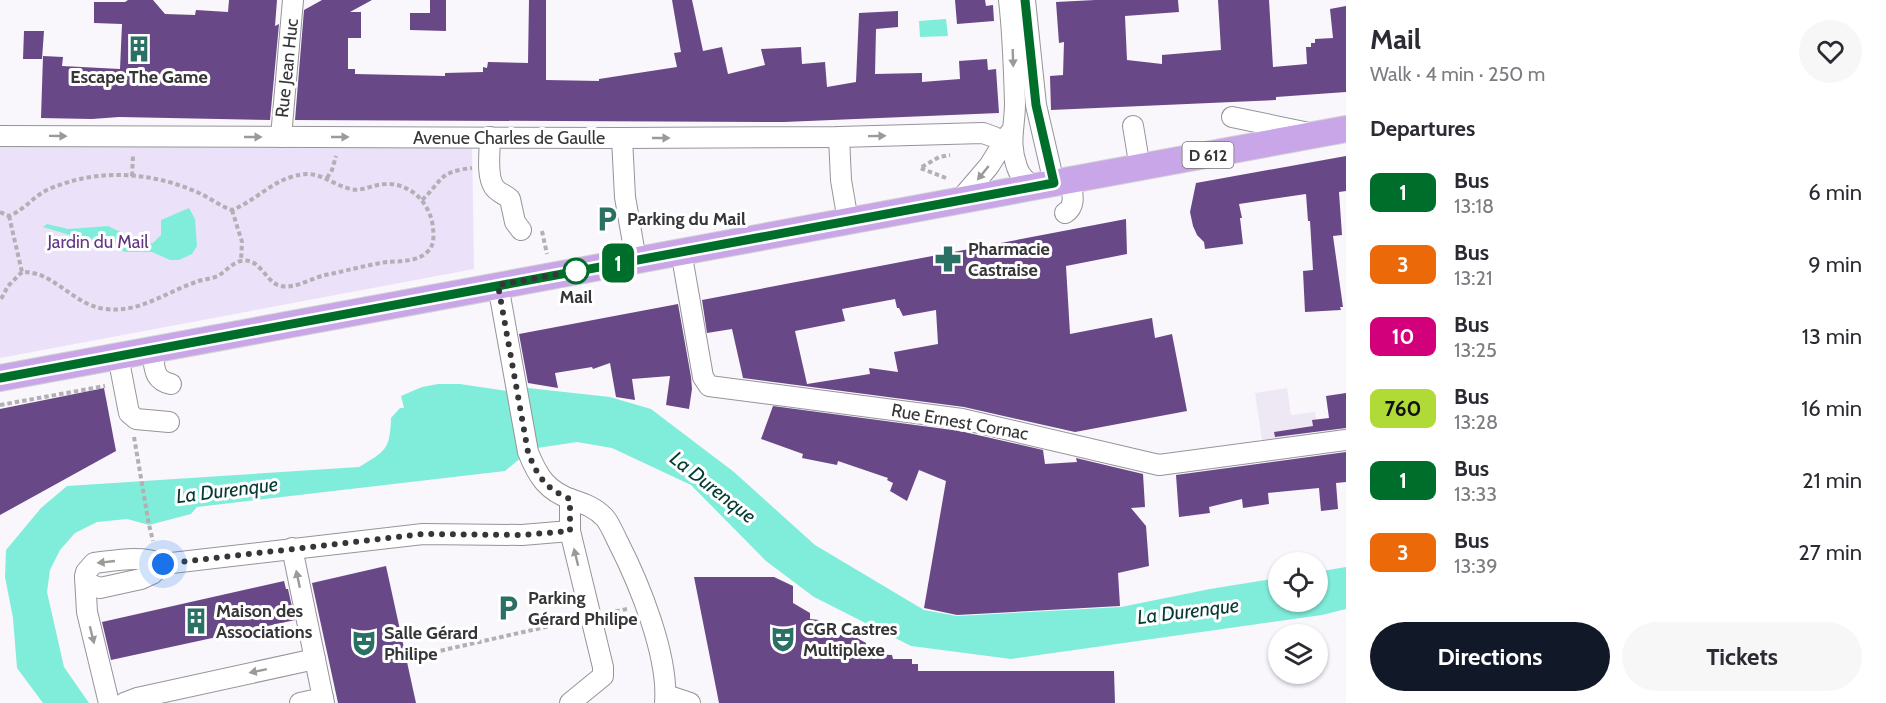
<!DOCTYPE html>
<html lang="en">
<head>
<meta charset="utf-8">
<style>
  :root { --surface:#fff; --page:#f7f7f7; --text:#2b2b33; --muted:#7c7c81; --accent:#111827 }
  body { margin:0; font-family:Cabin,sans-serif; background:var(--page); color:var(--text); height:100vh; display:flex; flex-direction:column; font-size:22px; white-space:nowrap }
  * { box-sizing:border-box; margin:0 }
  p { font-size:20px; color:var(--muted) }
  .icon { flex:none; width:33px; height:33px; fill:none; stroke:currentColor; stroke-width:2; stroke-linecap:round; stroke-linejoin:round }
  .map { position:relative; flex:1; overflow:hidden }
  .drawer { display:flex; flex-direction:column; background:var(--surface); width:540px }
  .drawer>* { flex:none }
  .badge { padding:0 12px; border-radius:9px; font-size:21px; line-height:39px }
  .buttons { position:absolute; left:1268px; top:552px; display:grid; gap:12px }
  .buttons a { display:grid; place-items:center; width:60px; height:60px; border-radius:50%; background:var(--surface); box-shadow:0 2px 4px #0004; font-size:30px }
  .you { position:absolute; width:30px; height:30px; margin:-15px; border:4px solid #fff; border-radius:50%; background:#1a73e8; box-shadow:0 0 0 9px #1a73e833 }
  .map>.badge { position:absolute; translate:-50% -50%; box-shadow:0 0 0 3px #fff }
  h2 { padding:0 24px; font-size:22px; line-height:54px }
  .round { display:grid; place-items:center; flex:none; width:63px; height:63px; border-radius:32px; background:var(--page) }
  .head { display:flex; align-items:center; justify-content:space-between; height:102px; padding:0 24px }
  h1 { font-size:28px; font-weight:800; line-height:45px }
  .primary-button { display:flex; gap:12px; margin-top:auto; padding:12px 24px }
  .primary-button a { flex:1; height:69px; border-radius:36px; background:var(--accent); color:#fff; font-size:24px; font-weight:800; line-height:69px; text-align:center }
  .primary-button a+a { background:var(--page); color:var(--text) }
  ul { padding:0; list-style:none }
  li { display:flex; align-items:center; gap:18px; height:72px; padding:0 24px }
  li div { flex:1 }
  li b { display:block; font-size:22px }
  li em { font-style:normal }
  li .badge { min-width:66px; font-weight:700; text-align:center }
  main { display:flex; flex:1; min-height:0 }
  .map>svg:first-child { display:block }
  .built { fill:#eee8f5 }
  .green { fill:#ebe1f8 }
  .water { fill:#80edda }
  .building { fill:#694887; fill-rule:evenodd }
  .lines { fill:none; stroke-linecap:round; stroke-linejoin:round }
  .minor-casing { stroke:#969499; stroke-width:22 }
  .major-casing { stroke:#d3d3d3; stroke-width:28 }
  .path { stroke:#b2b0b5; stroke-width:4; stroke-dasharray:4.5 3; stroke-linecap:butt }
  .minor { stroke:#fff; stroke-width:20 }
  .major { stroke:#c8a6e7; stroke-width:26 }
  .oneway { fill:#9a9a9b }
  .line-casing { stroke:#fff; stroke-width:14 }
  .line { stroke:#006e2b; stroke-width:9 }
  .walk { stroke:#363537; stroke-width:6; stroke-dasharray:0 10.8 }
  .stop-dot { fill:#fff; stroke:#006e2b; stroke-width:3 }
  .labels { text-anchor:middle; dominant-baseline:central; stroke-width:6; stroke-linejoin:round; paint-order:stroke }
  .shield { fill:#fff; stroke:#727273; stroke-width:1.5 }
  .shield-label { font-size:16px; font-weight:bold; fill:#363537 }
  .street-label { font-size:18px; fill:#363537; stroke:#fff }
  .poi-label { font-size:18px; font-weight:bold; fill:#363537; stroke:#fff; text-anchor:start }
  .park-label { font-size:18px; fill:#613486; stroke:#fff }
  .stop-label { font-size:18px; font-weight:bold; fill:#363537; stroke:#fff }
  .water-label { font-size:20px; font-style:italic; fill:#063b34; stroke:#fff }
</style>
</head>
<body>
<main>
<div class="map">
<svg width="1346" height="703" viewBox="0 0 1346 703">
  <rect width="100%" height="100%" fill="#f9f6fc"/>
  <path class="built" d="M1287,388L1291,415L1315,412L1318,431L1262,440L1255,393Z"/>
  <path class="green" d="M472,144L474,269L0,358V145L133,147Z"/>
  <g class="water">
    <path d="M946,19L948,36L920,37L919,21Z"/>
    <path d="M189,208L195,219L197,246L192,254L179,260H170L152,252H126L43,227L47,224L68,229L108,226L145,244L153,243L161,235V220Z"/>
    <path d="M438,384H460L507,391L528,388L610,397L651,409L734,472L815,545L924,610L957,616L1121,607L1210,589L1278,578V602H1317V572L1346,567V609L1322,615L1011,659L911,646L814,597L766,561L691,485L612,448L577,442L537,448L528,452L505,471L197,507L191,514L149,525L127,519L97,522L75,533L60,550L50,570L47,592L64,667L89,703H43L17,668L13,618L5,577L6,550L41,508L67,486L359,467C386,451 390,449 391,418L400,408H404L401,396L422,387Z"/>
  </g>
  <g class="building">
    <path d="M128,0H153L165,14L195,15L196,10L228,12L229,0H277L275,26L279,24L270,120L119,117L92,119L41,118L43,56L63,57L62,66L120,69L122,24L94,23V2H125Z"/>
    <path d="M322,0H372L350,12H361V38H348V69H355V74L445,76V73L483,72V67L487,68L488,62L528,63L529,0H546V80L599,81V79L677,67L674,53L681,52L672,0H692L703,51L722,47L728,74L765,65L761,49L801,47L802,64L825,62L827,87L856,82L859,13L898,11V27L876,29L875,74L922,73V82L960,79L959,61L987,59L988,70L996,69L999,113L784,122L295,120L304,10Z"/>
    <path d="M430,0H446V31L410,30V13H430Z"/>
    <path d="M955,0H985L986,6L993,5L994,21L957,24Z"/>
    <path d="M1095,0H1178L1179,12L1125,16L1127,60L1162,64V55L1221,50L1218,0H1269L1273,67L1307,64L1306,47H1311V43H1315V39L1333,38L1330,9L1346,6V92L1276,97V100L1051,110L1050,76L1063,75L1064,42L1059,43L1056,2Z"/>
    <path d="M24,31H44L42,59H23Z"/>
    <path d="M1346,156V191L1339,192L1342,235L1333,236L1343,307H1340L1341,310L1305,312L1303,271L1313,270L1310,221H1308L1306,194L1239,204L1242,218H1240L1243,244L1205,249L1204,242L1197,235L1193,226L1190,212L1196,183Z"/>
    <path d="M1126,219L1127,254L1066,266L1070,334L1152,318L1155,338L1172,334L1187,411L1075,432L964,407L743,378L732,329L707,333L702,300ZM895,299L897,308H899L903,316L936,310L938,344L894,352L898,372L869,368L870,374L807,384L795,331L845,321L842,309Z"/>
    <path d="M678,304L691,377L692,389L689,409L666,405L670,376L632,379L635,400L616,397L610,363L593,369L592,367L555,373L558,388L528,383L519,334Z"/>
    <path d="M104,388L116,451L0,515V409Z"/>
    <path d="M1346,393V428L1275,437L1274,432L1313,426L1312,420L1329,418L1326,396Z"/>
    <path d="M773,406L960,431L1043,450L1045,464L1077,462L1076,458L1143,474L1145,507L1131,508L1146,526L1149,566L1118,573L1120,606L957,615L924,608L946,481L919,470L907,501L890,491L893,483L887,480L888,478L838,461L837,465L802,458L803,454L761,439Z"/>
    <path d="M1346,452V482L1336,483L1338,509L1321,511L1319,488L1268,493L1269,504L1243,508L1242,499L1209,507L1210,513L1179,517L1176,475Z"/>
    <path d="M386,566L416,703H338L312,583Z"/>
    <path d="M694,577H774L793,586V603L810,613V619L819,620L820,627H828V635H852L866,643V654L892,655L893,659H912V664H918V671H1114L1115,703H719Z"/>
    <path d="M284,581L286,589H288L295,620L111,660L102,622Z"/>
  </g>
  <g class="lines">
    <g class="minor-casing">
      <g id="minor">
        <path d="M1009,0C1013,34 1014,68 1015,103C1015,127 1008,142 1017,167C1020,177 1027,182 1036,187"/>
        <path d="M1025,0L1036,105L1054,183"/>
        <path d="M1232,117L1309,133"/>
        <path d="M1133,126L1140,168"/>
        <path d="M0,136L622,138L839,137L983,133L994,137L1012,152"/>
        <path d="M281,137L293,0"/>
        <path d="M490,137C490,151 486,175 494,187C498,193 505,194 510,199L515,222L521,230"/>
        <path d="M839,137L841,180L848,221"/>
        <path d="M622,138L625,197L636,260"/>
        <path d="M960,200L989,166L1009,134"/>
        <path d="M1065,213C1077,206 1072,192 1070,180"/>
        <path d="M681,251L703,377L709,386L962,419L1159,465L1346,440"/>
        <path d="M498,285L528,452C538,477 547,491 573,500C585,504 596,508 605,518C610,524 614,534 618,542C639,583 669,656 665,703"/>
        <path d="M152,350C155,366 152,380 171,384"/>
        <path d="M118,356L129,413L136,419L169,422"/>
        <path d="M292,548L324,703"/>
        <path d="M163,564L152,574L141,579L100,588L89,584L85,577L86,572L94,563C118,560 141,555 163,564L423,534L522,535L570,531"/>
        <path d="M85,577L87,612L109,703"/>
        <path d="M666,695L690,703"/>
        <path d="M124,703L137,698L315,659"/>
        <path d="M300,703L323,698"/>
        <path d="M570,703L603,676V667L570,531V499"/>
      </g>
    </g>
    <g class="major-casing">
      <path id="major" d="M0,378L1346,129"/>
    </g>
    <g class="path">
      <path d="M132,176L133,155"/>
      <path d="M327,178L332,170L336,156"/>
      <path d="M946,178L920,168L939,157L950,155"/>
      <path d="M422,200C444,179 438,172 472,168"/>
      <path d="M232,210L242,242L241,261"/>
      <path d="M0,212L9,216C24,210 33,197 47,190C96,168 150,171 199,193C210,198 220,206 232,210C253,202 269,184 291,177C318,168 326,182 350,189C363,192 373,184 386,184C411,183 431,204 433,228C434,237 434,247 426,253C416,262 399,261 387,262C366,265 346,271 325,275C312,278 295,289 281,286C265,283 261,257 241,261C232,263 226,271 218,276C211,279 203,279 196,282C166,292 140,313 106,309C73,306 55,271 22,272L8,286L0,301"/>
      <path d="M9,216L22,272"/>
      <path d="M542,231L547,254"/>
      <path d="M0,405L105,386"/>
      <path d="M134,437L149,525L153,541"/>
      <path d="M608,613L627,609"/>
      <path d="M426,654L572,621"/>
    </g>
    <use href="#minor" class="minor"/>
    <use href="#major" class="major"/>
  </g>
  <defs><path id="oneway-solid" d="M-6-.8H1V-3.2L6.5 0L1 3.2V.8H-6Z" transform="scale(1.5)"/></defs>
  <g class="oneway">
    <use href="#oneway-solid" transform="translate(1013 58) rotate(88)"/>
    <use href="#oneway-solid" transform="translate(58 136) rotate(1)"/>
    <use href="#oneway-solid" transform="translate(877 136) rotate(-1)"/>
    <use href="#oneway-solid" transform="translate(253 137)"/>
    <use href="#oneway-solid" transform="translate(340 137)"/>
    <use href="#oneway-solid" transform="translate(661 138)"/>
    <use href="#oneway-solid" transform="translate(983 173) rotate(129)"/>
    <use href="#oneway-solid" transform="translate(576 557) rotate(-104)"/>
    <use href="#oneway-solid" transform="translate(106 562) rotate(174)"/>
    <use href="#oneway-solid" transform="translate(298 579) rotate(-102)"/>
    <use href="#oneway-solid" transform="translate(92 635) rotate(76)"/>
    <use href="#oneway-solid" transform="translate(258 671) rotate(168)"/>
  </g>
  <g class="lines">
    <g class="line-casing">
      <path id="line" d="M0,378L1054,183L1036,105L1025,0"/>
    </g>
    <use href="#line" class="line"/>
    <path class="walk" d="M163,564L423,534L522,535L570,531V499C546,489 537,476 528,452L498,285L576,271"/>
  </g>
  <defs>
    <g id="building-bare" transform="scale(2.07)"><path d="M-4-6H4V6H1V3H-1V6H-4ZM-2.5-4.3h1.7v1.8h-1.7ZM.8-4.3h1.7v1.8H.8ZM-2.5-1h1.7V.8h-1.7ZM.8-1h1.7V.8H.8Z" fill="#2a7065" stroke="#fff" stroke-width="2.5" paint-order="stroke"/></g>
    <g id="parking-bare" transform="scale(2.07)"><path d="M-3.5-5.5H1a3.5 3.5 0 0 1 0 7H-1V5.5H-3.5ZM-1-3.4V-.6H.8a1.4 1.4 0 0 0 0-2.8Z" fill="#2a7065" stroke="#fff" stroke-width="2.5" paint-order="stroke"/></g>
    <g id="pharmacy-bare" transform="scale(2.07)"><path d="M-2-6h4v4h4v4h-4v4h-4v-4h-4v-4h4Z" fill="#2a7065" stroke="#fff" stroke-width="2.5" paint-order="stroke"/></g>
    <g id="theatre-bare" transform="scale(2.07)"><path d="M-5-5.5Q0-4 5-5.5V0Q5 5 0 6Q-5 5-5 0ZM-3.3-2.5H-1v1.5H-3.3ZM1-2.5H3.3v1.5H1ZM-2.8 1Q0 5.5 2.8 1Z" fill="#2a7065" stroke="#fff" stroke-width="2.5" paint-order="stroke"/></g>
  </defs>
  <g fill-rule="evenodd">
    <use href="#building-bare" x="139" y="49"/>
    <use href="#parking-bare" x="607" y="219"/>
    <use href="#pharmacy-bare" x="948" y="259"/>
    <use href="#parking-bare" x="508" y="608"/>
    <use href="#building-bare" x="196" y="621"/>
    <use href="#theatre-bare" x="783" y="639"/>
    <use href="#theatre-bare" x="364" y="643"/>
  </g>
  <circle class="stop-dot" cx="576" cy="271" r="12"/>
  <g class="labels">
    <rect class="shield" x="1182.5" y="142" width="51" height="26" rx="4.5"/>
    <g class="shield-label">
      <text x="1208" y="155">D 612</text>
    </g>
    <g class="street-label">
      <text transform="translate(287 68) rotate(-84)">Rue Jean Huc</text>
      <text x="509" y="138">Avenue Charles de Gaulle</text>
      <text transform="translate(960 422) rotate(10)">Rue Ernest Cornac</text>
    </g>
    <g class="poi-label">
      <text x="139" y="77" text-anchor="middle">Escape The Game</text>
      <text x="627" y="219">Parking du Mail</text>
      <text x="968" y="249">Pharmacie<tspan x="968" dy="21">Castraise</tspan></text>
      <text x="528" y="598">Parking<tspan x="528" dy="21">Gérard Philipe</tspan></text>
      <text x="216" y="611">Maison des<tspan x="216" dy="21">Associations</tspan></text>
      <text x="803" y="629">CGR Castres<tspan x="803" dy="21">Multiplexe</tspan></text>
      <text x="384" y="633">Salle Gérard<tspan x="384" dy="21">Philipe</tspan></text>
    </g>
    <g class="park-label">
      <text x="98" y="242">Jardin du Mail</text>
    </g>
    <g class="stop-label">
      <text x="576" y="297">Mail</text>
    </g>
    <g class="water-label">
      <text transform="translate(713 487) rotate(38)">La Durenque</text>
      <text transform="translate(227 490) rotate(-7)">La Durenque</text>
      <text transform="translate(1188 611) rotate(-7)">La Durenque</text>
    </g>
  </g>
</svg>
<div class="buttons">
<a><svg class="icon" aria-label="locate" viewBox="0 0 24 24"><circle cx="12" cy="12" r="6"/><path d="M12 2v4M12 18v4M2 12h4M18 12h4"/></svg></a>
<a><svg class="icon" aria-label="layers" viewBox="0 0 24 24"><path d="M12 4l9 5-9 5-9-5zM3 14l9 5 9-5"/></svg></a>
</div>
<div class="you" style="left:163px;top:564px"></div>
<b class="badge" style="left:618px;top:263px;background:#006e2b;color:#fff">1</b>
</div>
<section class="drawer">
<div class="head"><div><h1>Mail</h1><p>Walk · 4 min · 250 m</p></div><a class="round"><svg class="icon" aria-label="heart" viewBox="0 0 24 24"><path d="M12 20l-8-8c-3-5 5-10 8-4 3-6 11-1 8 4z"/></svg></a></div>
<h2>Departures</h2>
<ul>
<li><span class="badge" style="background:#006e2b;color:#fff">1</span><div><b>Bus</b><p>13:18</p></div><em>6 min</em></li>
<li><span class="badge" style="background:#eb6909;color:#fff">3</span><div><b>Bus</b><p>13:21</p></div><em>9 min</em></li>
<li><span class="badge" style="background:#d3007b;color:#fff">10</span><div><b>Bus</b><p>13:25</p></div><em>13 min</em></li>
<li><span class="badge" style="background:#b0db37;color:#111">760</span><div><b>Bus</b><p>13:28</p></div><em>16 min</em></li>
<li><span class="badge" style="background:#006e2b;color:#fff">1</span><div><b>Bus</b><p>13:33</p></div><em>21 min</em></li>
<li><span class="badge" style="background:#eb6909;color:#fff">3</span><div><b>Bus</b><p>13:39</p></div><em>27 min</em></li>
</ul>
<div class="primary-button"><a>Directions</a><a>Tickets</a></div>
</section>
</main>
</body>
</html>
